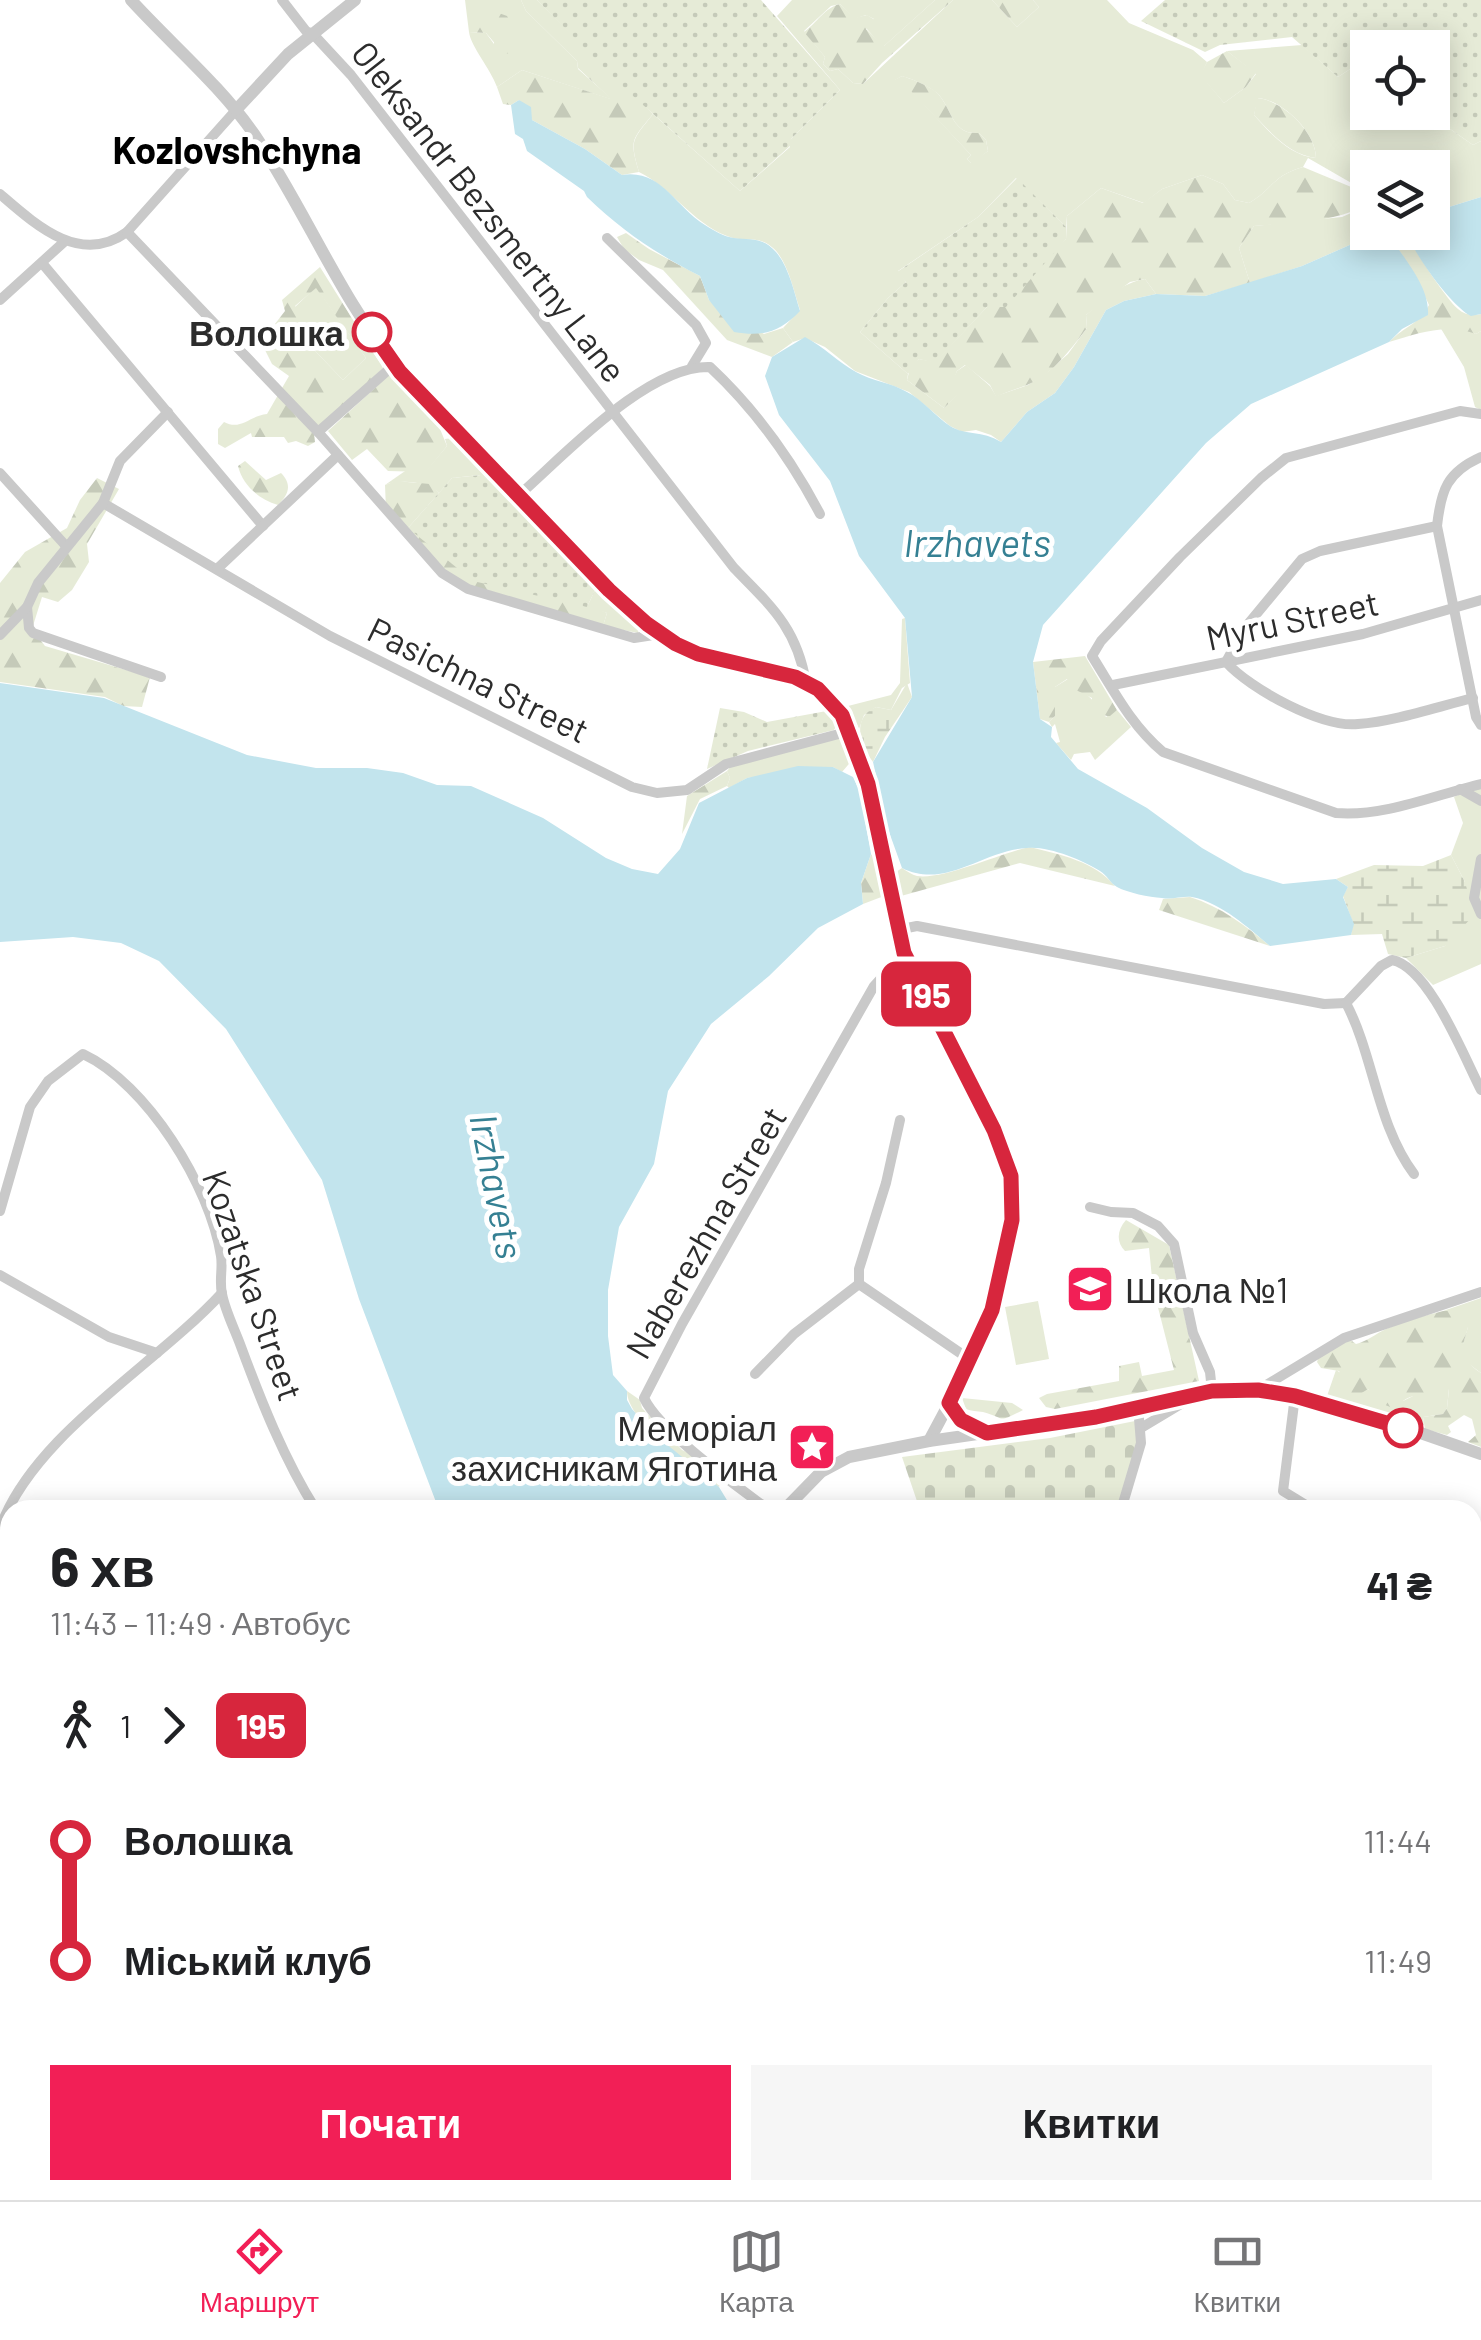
<!DOCTYPE html>
<html lang="uk">
<head>
<meta charset="utf-8">
<style>
  :root { --surface:#fff; --page:#f6f6f6; --text:#202124; --muted:#757577; --line:#e0e0e0; --accent:#f21f56 }
  body { margin:0; font-family:Barlow,sans-serif; background:var(--page); color:var(--text); height:100vh; display:flex; flex-direction:column; font-size:38px; white-space:nowrap }
  * { box-sizing:border-box; margin:0 }
  p { font-size:32px; color:var(--muted) }
  .icon { flex:none; width:55px; height:55px; fill:none; stroke:currentColor; stroke-width:2; stroke-linecap:round; stroke-linejoin:round }
  .map { position:relative; flex:1; overflow:hidden }
  .side { position:absolute; left:0px; top:1500px; width:1482px; height:700px; display:flex; flex-direction:column; background:var(--surface); border-radius:30px 30px 0 0; box-shadow:0 5px 25px #0003 }
  .side>* { flex:none }
  .badge { padding:0 20px; border-radius:15px; font-size:35px; line-height:65px }
  .controls { position:absolute; left:1350px; top:30px; display:grid; gap:20px }
  .controls a { display:grid; place-items:center; width:100px; height:100px; border-radius:0px; background:var(--surface); box-shadow:0 5px 25px #0003; font-size:50px }
  .map>.badge { position:absolute; translate:-50% -50%; box-shadow:0 0 0 5px #fff }
  .legs { display:flex; align-items:center; gap:15px; height:110px; padding:0 50px; font-size:32px }
  .legs p { margin-inline-start:auto }
  .headline { display:flex; align-items:center; justify-content:space-between; height:170px; padding:0 50px }
  h1 { font-size:55px; font-weight:700; line-height:75px }
  .cta { display:flex; gap:20px; margin-top:auto; padding:20px 50px }
  .cta a { flex:1; height:115px; border-radius:0px; background:var(--accent); color:#fff; font-size:40px; font-weight:700; line-height:115px; text-align:center }
  .cta a+a { background:var(--page); color:var(--text) }
  ul { padding:0 50px; list-style:none }
  li { display:flex; align-items:center; gap:35px; height:120px; font-size:38px }
  li i { display:grid; place-items:center; width:15px; height:100%; margin:0 12px; background:currentColor }
  li i::after { content:''; width:25px; height:25px; margin:-12px; border:8px solid; border-radius:50%; background:var(--surface) }
  li p { margin-inline-start:auto }
  li:first-child i { background:linear-gradient(#0000 50%,currentColor 0) }
  li:last-child i { background:linear-gradient(currentColor 50%,#0000 0) }
  .tabs { display:flex; justify-content:space-around; align-items:center; height:140px; border-top:2px solid var(--line); background:var(--surface); font-size:28px; color:var(--muted) }
  .tabs a { display:grid; justify-items:center; gap:5px }
  .tabs .on { color:var(--accent) }
  .map>svg:first-child { display:block }
  .green { fill:#e6ebd7; fill-rule:evenodd }
  .forest { fill:url(#forest-firs); fill-rule:evenodd }
  .wetland { fill:url(#wetland-marsh) }
  .cemetery { fill:url(#cemetery-stones) }
  .garden { fill:url(#garden-dots) }
  .water { fill:#c2e4ed }
  .lines { fill:none; stroke-linecap:round; stroke-linejoin:round }
  .minor { stroke:#c9c9c9; stroke-width:10 }
  .tertiary { stroke:#c9c9c9; stroke-width:12 }
  .line-1-casing { stroke:#fff; stroke-width:22 }
  .line-1 { stroke:#d7263d; stroke-width:15 }
  .stop-1-dot { fill:#fff; stroke:#d7263d; stroke-width:5 }
  .labels { text-anchor:middle; dominant-baseline:central; stroke-width:10; stroke-linejoin:round; paint-order:stroke }
  .street-label { font-size:35px; fill:#2c2c2c; stroke:#fff }
  .stop-label { font-size:35px; font-weight:bold; fill:#2c2c2c; stroke:#fff; text-anchor:end }
  .poi-label { font-size:35px; fill:#2c2c2c; stroke:#fff; text-anchor:start }
  .neighbourhood-label { font-size:38px; font-weight:bold; fill:#000; stroke:#fff }
  .water-label { font-size:38px; font-style:italic; fill:#358093; stroke:#fff }
</style>
</head>
<body>
<div class="map">
<svg width="1481" height="2200" viewBox="0 0 1481 2200">
  <defs>
    <pattern id="forest-firs" width="22" height="20" patternUnits="userSpaceOnUse" patternTransform="scale(2.5)"><rect width="22" height="20" fill="#e6ebd7"/><path d="M5 1l3.5 6h-7zM16 11l3.5 6h-7z" fill="#c5cab9"/></pattern>
    <pattern id="wetland-marsh" width="20" height="14" patternUnits="userSpaceOnUse" patternTransform="scale(2.5)"><rect width="20" height="14" fill="#e6ebd7"/><path d="M1 5h8M5 5V1M11 12h8M15 12V8" fill="none" stroke="#c5cab9"/></pattern>
    <pattern id="cemetery-stones" width="16" height="16" patternUnits="userSpaceOnUse" patternTransform="scale(2.5)"><rect width="16" height="16" fill="#e6ebd7"/><path d="M2 7V4a2 2 0 0 1 4 0v3zM10 15v-3a2 2 0 0 1 4 0v3z" fill="#c5cab9"/></pattern>
    <pattern id="garden-dots" width="8" height="8" patternUnits="userSpaceOnUse" patternTransform="scale(2.5)"><rect width="8" height="8" fill="#e6ebd7"/><path d="M2 2h.1M6 6h.1" fill="none" stroke="#c5cab9" stroke-width="1.8" stroke-linecap="round"/></pattern>
  </defs>
  <rect width="100%" height="100%" fill="#fff"/>
  <g class="green">
    <path d="M495,0H521L526,11L577,61L578,69L613,100L522,70L497,87C490,68 471,47 469,32L486,33L494,44Z"/>
    <path d="M792,0H935L883,47L866,28L874,19L866,15L854,19L840,4L831,6L804,31L825,57L823,64L830,71L838,69L853,83L863,84L953,0H992L1017,27L1039,7L1033,0H1107L1129,23L1193,50L1207,62L1201,75L1224,103L1246,87L1256,74L1227,51L1302,45L1338,77L1367,58L1368,112L1432,113L1443,124L1473,145L1481,141V197L1433,212L1432,168H1368L1367,192L1308,158L1303,167C1272,176 1274,188 1249,203L1235,200L1223,184L1202,175L1162,189L1144,203L1101,188L1067,216L1066,227L1016,178L978,217L898,271L906,282L888,298L860,332L908,374L907,380L944,408L962,390L953,379L957,371L966,365L990,386L996,396L1028,385L1049,371L1068,354L1087,328L1086,315C1104,300 1121,283 1145,279L1156,294L1124,301L1106,310L1074,367L1055,393L1027,412L1001,442L991,435L976,430L962,432L950,426L909,392L855,371L825,347L805,338L793,342L783,328L800,310C794,292 789,267 777,252C759,232 746,244 727,236C691,222 672,188 639,172C629,139 633,140 653,114L740,191L790,147V140L840,90L777,16ZM902,76C913,79 933,88 939,95C953,112 953,135 979,133L986,140L988,151L971,163L967,159L971,155L906,85L901,89L895,80ZM1258,98C1282,100 1316,132 1316,158C1290,156 1270,133 1254,115Z"/>
    <path d="M1367,206L1368,232L1390,233L1389,235L1377,233L1302,266L1250,283L1239,248L1254,226L1342,217Z"/>
    <path d="M316,287L366,358L343,380L297,332L295,307Z"/>
    <path d="M1440,327L1461,328L1476,334L1481,331V410L1475,407L1464,367Z"/>
    <path d="M452,438L499,487L480,475L452,478L439,493C427,481 400,479 385,485L408,469L426,471L447,446L445,439Z"/>
    <path d="M597,586L640,624L638,633L603,626L607,613L587,607Z"/>
    <path d="M905,618L910,683L902,688L891,710L876,707L864,715L859,729L848,706L891,695L900,683L902,619Z"/>
    <path d="M1068,679C1082,689 1095,701 1106,717L1117,710L1131,727L1095,760L1090,752L1074,754L1071,760L1056,743L1060,742L1055,724L1052,727L1049,722L1055,716V687Z"/>
    <path d="M834,738C847,740 849,746 854,758L842,772L833,767L747,778L729,788L727,786L730,778L727,771L732,765Z"/>
    <path d="M1481,784V964L1433,985L1406,958L1445,946L1465,882L1451,855L1463,823L1454,797Z"/>
    <path d="M1481,1298V1373L1465,1361L1461,1351L1468,1327L1451,1312L1443,1311Z"/>
    <path d="M1038,1301L1049,1359L1016,1365L1005,1307Z"/>
    <path d="M1336,1370L1374,1393L1403,1401L1415,1395L1449,1388L1447,1408L1443,1414L1423,1417L1424,1425L1331,1399L1327,1396Z"/>
  </g>
  <g class="forest">
    <path d="M465,0H495L496,12L507,16L520,39L515,52L504,54L486,33L469,32Z"/>
    <path d="M521,0H537L653,114C632,140 629,139 639,172L622,175L585,149L532,120L519,100L511,105L503,104L497,87L522,70L611,99L578,68L577,61L526,11Z"/>
    <path d="M935,0H953L882,63L863,84L853,83L838,69L830,71L823,64L825,57L804,32C817,23 825,7 840,4L854,18L867,15L875,20L866,29L884,46Z"/>
    <path d="M992,0H1033L1039,7L1017,27Z"/>
    <path d="M1227,51L1256,73L1246,87L1224,103L1200,75L1207,62Z"/>
    <path d="M902,76C912,79 933,87 939,95C953,112 953,135 979,133L986,140L988,151L972,164L967,159L971,155L906,86L901,90L894,80Z"/>
    <path d="M1257,98C1282,100 1316,132 1316,158C1290,155 1271,133 1254,115Z"/>
    <path d="M1303,167L1356,189L1367,205C1330,223 1295,223 1254,226L1239,248L1250,283L1205,296L1156,294L1145,279L1130,282L1086,315L1087,328C1071,349 1053,374 1027,385C1017,389 1006,392 996,397L990,385L965,365L957,371L954,379L963,390L944,408L907,380L910,368L919,359L935,362L987,307L1066,239L1067,216L1101,188L1143,203L1162,189L1202,175L1223,184L1235,200L1249,203C1274,188 1272,176 1303,167Z"/>
    <path d="M626,233L649,249L700,276L709,300L764,334L783,328L793,342L772,357L727,340L663,270L639,260L624,249L617,237Z"/>
    <path d="M1403,233H1407C1411,246 1447,300 1458,309C1465,315 1472,316 1481,314V331L1476,334C1445,323 1419,333 1389,342C1405,326 1418,325 1429,305L1415,275L1395,244Z"/>
    <path d="M320,267L383,368L314,434L315,442L308,446L296,441L288,443L284,437H252L251,433L225,448L218,444V429L224,422C241,431 249,416 267,414L289,376L272,364L261,342L285,311L282,300ZM316,288L366,358L343,380L297,332L308,322L295,306Z"/>
    <path d="M389,375L397,379L438,424L447,446L426,472L388,471L367,449L352,460L328,431Z"/>
    <path d="M245,461L266,480L281,473C293,485 288,495 278,505C259,499 243,486 238,466Z"/>
    <path d="M97,478L119,489L87,544L89,562L72,590L58,602L42,597L32,629L45,646L150,677L142,707L123,706L105,697L0,682V583L25,552L67,528L80,500Z"/>
    <path d="M396,481L430,484L439,493L408,528L607,613L603,626L469,587L439,567L386,510L385,485Z"/>
    <path d="M1085,656L1117,710L1110,716C1101,717 1091,706 1092,698L1076,690L1067,679L1055,687V716L1049,722L1040,719L1033,662Z"/>
    <path d="M727,771L730,778L727,786L700,799L682,834L687,796Z"/>
    <path d="M1030,847C1061,855 1094,861 1115,886L1020,863L901,896L897,890L896,872L902,868C907,871 912,875 917,876C944,880 1000,853 1030,847Z"/>
    <path d="M871,854L879,863L884,896L863,904L861,883Z"/>
    <path d="M1190,897C1221,907 1245,925 1270,946L1159,910L1163,899Z"/>
    <path d="M1126,1220L1169,1245L1199,1381L1055,1409L1046,1407L1039,1398L1047,1394L1119,1381V1366L1139,1362L1142,1376L1174,1370L1153,1288L1149,1248L1125,1251C1116,1242 1117,1230 1126,1220Z"/>
    <path d="M1443,1311H1459L1470,1318C1465,1347 1452,1353 1481,1373V1447L1468,1442L1476,1435L1472,1419L1464,1415L1448,1426L1451,1432L1447,1435L1425,1429L1423,1417L1443,1414L1447,1408L1449,1389L1434,1400C1422,1397 1414,1392 1403,1401L1404,1407L1400,1411L1378,1402L1368,1389L1360,1394L1351,1393L1339,1371L1321,1368L1317,1362L1319,1356L1348,1338L1356,1344C1368,1341 1375,1334 1386,1329C1405,1321 1423,1316 1443,1311Z"/>
    <path d="M627,1391L640,1400L642,1408L682,1450L698,1457L723,1478L719,1487C695,1470 627,1422 627,1391Z"/>
    <path d="M962,1398L1012,1403L1023,1410C996,1424 1006,1418 983,1412C977,1411 971,1411 966,1409Z"/>
  </g>
  <g class="wetland">
    <path d="M907,683L912,697L885,737L873,762C860,744 851,718 876,707L891,710Z"/>
    <path d="M1451,855L1465,882L1474,915L1445,946L1406,958L1388,954L1382,934L1351,935L1353,923L1343,896L1348,887L1336,879L1374,865L1423,866Z"/>
  </g>
  <path class="cemetery" d="M1140,1420L1142,1431L1121,1510H920L902,1457L1050,1438Z"/>
  <g class="garden">
    <path d="M537,0H761L840,90L791,139L790,146L740,191L625,89Z"/>
    <path d="M1165,0H1481V141L1473,145L1443,124L1432,112V48H1368L1367,58L1338,77L1292,37L1220,45L1205,52L1141,21Z"/>
    <path d="M1017,178L1066,227V239L1006,307H987L935,363L919,359L908,374L860,332L888,298L906,282L897,272L978,217Z"/>
    <path d="M481,475L499,487L597,586L587,607L473,581L408,528L452,478Z"/>
    <path d="M720,708L744,712L767,722L832,710L840,721L834,730L748,751L707,769Z"/>
  </g>
  <g class="water">
    <path d="M519,100L531,107L532,120L585,149L622,175C662,169 674,206 705,225C713,230 724,237 734,238C751,240 763,237 776,252C789,267 794,292 800,311C780,332 763,337 734,332L709,300L700,276C657,254 622,231 587,197L584,191L527,151L523,139L515,134L511,105Z"/>
    <path d="M1481,197V314L1471,316C1452,307 1413,253 1407,233L1432,232L1433,212Z"/>
    <path d="M1377,233L1389,235C1403,258 1430,286 1428,315L1402,329L1389,342L1251,404L1206,443L1043,625L1033,662L1040,719L1052,727L1051,737L1078,769L1147,808L1202,848L1244,872L1283,884L1336,879L1348,887L1343,897L1354,924L1351,935L1270,946C1248,928 1222,903 1192,897C1182,896 1172,900 1162,898C1149,897 1128,893 1117,887C1110,883 1107,875 1100,871C1082,860 1049,846 1027,848C983,850 946,890 902,868L888,829L873,762L912,697L905,618L859,556L830,481L779,415L765,376L772,357L805,337C824,347 838,362 856,372C872,381 892,383 907,392C923,400 935,416 950,426C966,436 982,430 1001,442L1027,412L1055,393L1074,367L1106,310L1124,301L1156,294L1205,296L1302,266Z"/>
    <path d="M0,683L104,698L247,755L316,768H367L403,773L437,785L471,786L543,818L606,858L632,869L658,874L680,849L699,803L747,778L798,766L833,767L853,777L860,792L871,854L861,883L863,904L818,928L769,976L711,1024L668,1091L654,1164L619,1227L608,1290V1336L613,1375L627,1391V1400L632,1409L654,1434L719,1487L733,1510H439L359,1299L322,1180L226,1029L159,961L121,943L73,937L0,942Z"/>
    <rect x="763" y="2190" width="504" height="10"/>
  </g>
  <g class="lines">
    <g class="minor">
      <path d="M282,0L306,31L313,34L351,75L734,568C771,606 797,628 806,683"/>
      <path d="M0,194C36,225 80,266 127,232L236,110"/>
      <path d="M127,232L318,432L442,573L468,589L634,638L660,634"/>
      <path d="M607,238L696,325L706,343L692,366"/>
      <path d="M42,263L263,526"/>
      <path d="M0,300L64,242"/>
      <path d="M1481,414L1460,411L1286,458L1261,478L1180,557L1101,641L1092,656C1114,691 1131,725 1163,752L1336,813C1384,817 1435,795 1481,784"/>
      <path d="M318,432L395,364"/>
      <path d="M0,473L66,546"/>
      <path d="M518,496C564,456 647,365 710,367C756,410 791,459 820,514"/>
      <path d="M103,503L330,636L632,787L657,793L687,790L726,764L850,731"/>
      <path d="M1437,526L1476,717L1481,725"/>
      <path d="M217,569L338,455"/>
      <path d="M27,607L29,628L33,633L161,677"/>
      <path d="M0,635L27,607L38,583L103,503L120,461L168,412"/>
      <path d="M1113,685L1363,634L1481,600"/>
      <path d="M1473,698C1436,707 1396,721 1358,724C1322,728 1250,689 1226,662L1244,629L1302,559L1320,551L1437,526C1441,490 1447,472 1481,457"/>
      <path d="M1460,789L1481,801"/>
      <path d="M1481,859L1474,898L1481,914"/>
      <path d="M897,930L917,926L1324,1004L1346,1003"/>
      <path d="M1346,1003L1381,966L1392,960C1429,967 1464,1057 1481,1090"/>
      <path d="M1346,1003C1374,1056 1377,1125 1414,1174"/>
      <path d="M1090,1207L1111,1212L1133,1213L1158,1226L1174,1244L1193,1333L1210,1372L1212,1391"/>
      <path d="M0,1211L30,1107L48,1081L83,1054C147,1084 210,1186 221,1256C223,1268 219,1281 222,1294C225,1310 234,1328 240,1344C261,1401 284,1459 316,1510"/>
      <path d="M0,1275L109,1337L157,1353"/>
      <path d="M859,1284V1269L886,1183L900,1120"/>
      <path d="M859,1284L969,1359"/>
      <path d="M755,1374L794,1334L859,1284"/>
      <path d="M1258,1390L1344,1338L1481,1292"/>
      <path d="M1295,1396L1283,1491L1314,1510"/>
      <path d="M1141,1428L1191,1398"/>
      <path d="M769,1510C737,1486 660,1432 644,1398L682,1324L874,986L904,953"/>
      <path d="M1121,1510L1141,1443L1138,1406"/>
      <path d="M0,1528C34,1434 155,1366 222,1293"/>
      <path d="M1472,1585L1481,1576"/>
      <path d="M1472,1736L1481,1730"/>
      <path d="M1472,2054L1481,2058"/>
      <path d="M1472,2094L1481,2089"/>
      <path d="M0,2098L10,2102"/>
      <path d="M575,2190L576,2200"/>
      <path d="M740,2190L742,2200"/>
      <path d="M49,2200L52,2190"/>
      <path d="M181,2200L191,2190"/>
      <path d="M268,2200L277,2190"/>
      <path d="M638,2200V2190"/>
      <path d="M1404,2200L1405,2190"/>
    </g>
    <g class="tertiary">
      <path d="M131,0C171,44 220,85 254,134C306,211 341,301 402,374C446,427 498,476 546,525C585,565 624,614 673,642C723,671 790,660 832,703C876,748 882,876 899,937C911,980 939,1020 959,1059C977,1095 1005,1136 1011,1176C1024,1269 971,1362 929,1441"/>
      <path d="M236,110L288,54L355,0"/>
      <path d="M949,1403L961,1420L985,1432"/>
      <path d="M784,1510L821,1472L849,1457L929,1441L1096,1417L1225,1389L1295,1396L1412,1430L1481,1454"/>
      <path d="M0,1717L10,1718"/>
      <path d="M17,2200L18,2190"/>
    </g>
  </g>
  <g class="lines">
    <g class="line-1-casing">
      <path id="line-1" d="M372,332L400,372L609,590L647,624L676,644L698,654L795,677L818,689L842,715L868,784L904,953L994,1130L1011,1176L1012,1220L992,1310L949,1403L961,1420L987,1433L1096,1417L1212,1391L1258,1390L1295,1396L1403,1428"/>
    </g>
    <use href="#line-1" class="line-1"/>
  </g>
  <defs>
    <g id="school-square" transform="scale(2.5)"><rect x="-9" y="-9" width="18" height="18" rx="4" fill="#f21f56" stroke="#fff"/><path d="M0-5L7-2L0 1L-7-2ZM-4 1L0 2.5L4 1V4Q0 6-4 4Z" fill="#fff"/></g>
    <g id="sight-square" transform="scale(2.5)"><rect x="-9" y="-9" width="18" height="18" rx="4" fill="#f21f56" stroke="#fff"/><path d="M0-6L1.8-2.2L6-1.7L2.9 1.2L3.7 5.4L0 3.3L-3.7 5.4L-2.9 1.2L-6-1.7L-1.8-2.2Z" fill="#fff"/></g>
  </defs>
  <g fill-rule="evenodd">
    <use href="#school-square" x="1090" y="1289"/>
    <use href="#sight-square" x="812" y="1447"/>
  </g>
  <g class="stop-1-dot">
    <circle cx="372" cy="332" r="18"/>
    <circle cx="1403" cy="1428" r="18"/>
  </g>
  <g class="labels">
    <g class="street-label">
      <text transform="translate(490 211) rotate(52)">Oleksandr Bezsmertny Lane</text>
      <text transform="translate(1292 619) rotate(-12)">Myru Street</text>
      <text transform="translate(479 679) rotate(26)">Pasichna Street</text>
      <text transform="translate(705 1232) rotate(-60)">Naberezhna Street</text>
      <text transform="translate(254 1285) rotate(71)">Kozatska Street</text>
    </g>
    <g class="stop-label">
      <text x="344" y="332">Волошка</text>
    </g>
    <g class="poi-label">
      <text x="1125" y="1289">Школа №1</text>
      <text x="777" y="1427" text-anchor="end">Меморіал<tspan x="777" dy="40">захисникам Яготина</tspan></text>
    </g>
    <g class="neighbourhood-label">
      <text x="237" y="149">Kozlovshchyna</text>
    </g>
    <g class="water-label">
      <text x="977" y="542">Irzhavets</text>
      <text transform="translate(498 1186) rotate(79)">Irzhavets</text>
    </g>
  </g>
</svg>
<div class="controls">
<a><svg class="icon" aria-label="locate" viewBox="0 0 24 24"><circle cx="12" cy="12" r="6"/><path d="M12 2v4M12 18v4M2 12h4M18 12h4"/></svg></a>
<a><svg class="icon" aria-label="layers" viewBox="0 0 24 24"><path d="M12 4l9 5-9 5-9-5zM3 14l9 5 9-5"/></svg></a>
</div>
<b class="badge" style="left:926px;top:994px;background:#d7263d;color:#fff">195</b>
<section class="side">
<div class="headline"><div><h1>6 хв</h1><p>11:43 – 11:49 · Автобус</p></div><b>41 ₴</b></div>
<div class="legs"><svg class="icon" aria-label="walk" viewBox="0 0 24 24"><circle cx="13" cy="4" r="2"/><path d="M13 8l-2 6 4 7M11 14l-3 7M7 12l3-4h3l4 4"/></svg>1<svg class="icon" aria-label="forward" viewBox="0 0 24 24"><path d="M9 5l7 7-7 7"/></svg><b class="badge" style="background:#d7263d;color:#fff">195</b></div>
<ul>
<li><i style="color:#d7263d"></i><b>Волошка</b><p>11:44</p></li>
<li><i style="color:#d7263d"></i><b>Міський клуб</b><p>11:49</p></li>
</ul>
<div class="cta"><a>Почати</a><a>Квитки</a></div>
</section>
</div>
<nav class="tabs">
<a class="on"><svg class="icon" aria-label="directions" viewBox="0 0 24 24"><path d="M12 3l9 9-9 9-9-9zM9 14v-3h6M13 9l2 2-2 2"/></svg>Маршрут</a>
<a><svg class="icon" aria-label="map" viewBox="0 0 24 24"><path d="M3 6l6-2 6 2 6-2v14l-6 2-6-2-6 2zM9 4v14M15 6v14"/></svg>Карта</a>
<a><svg class="icon" aria-label="tickets" viewBox="0 0 24 24"><path d="M3 7h18v10H3zM15 7v10"/></svg>Квитки</a>
</nav>
</body>
</html>
